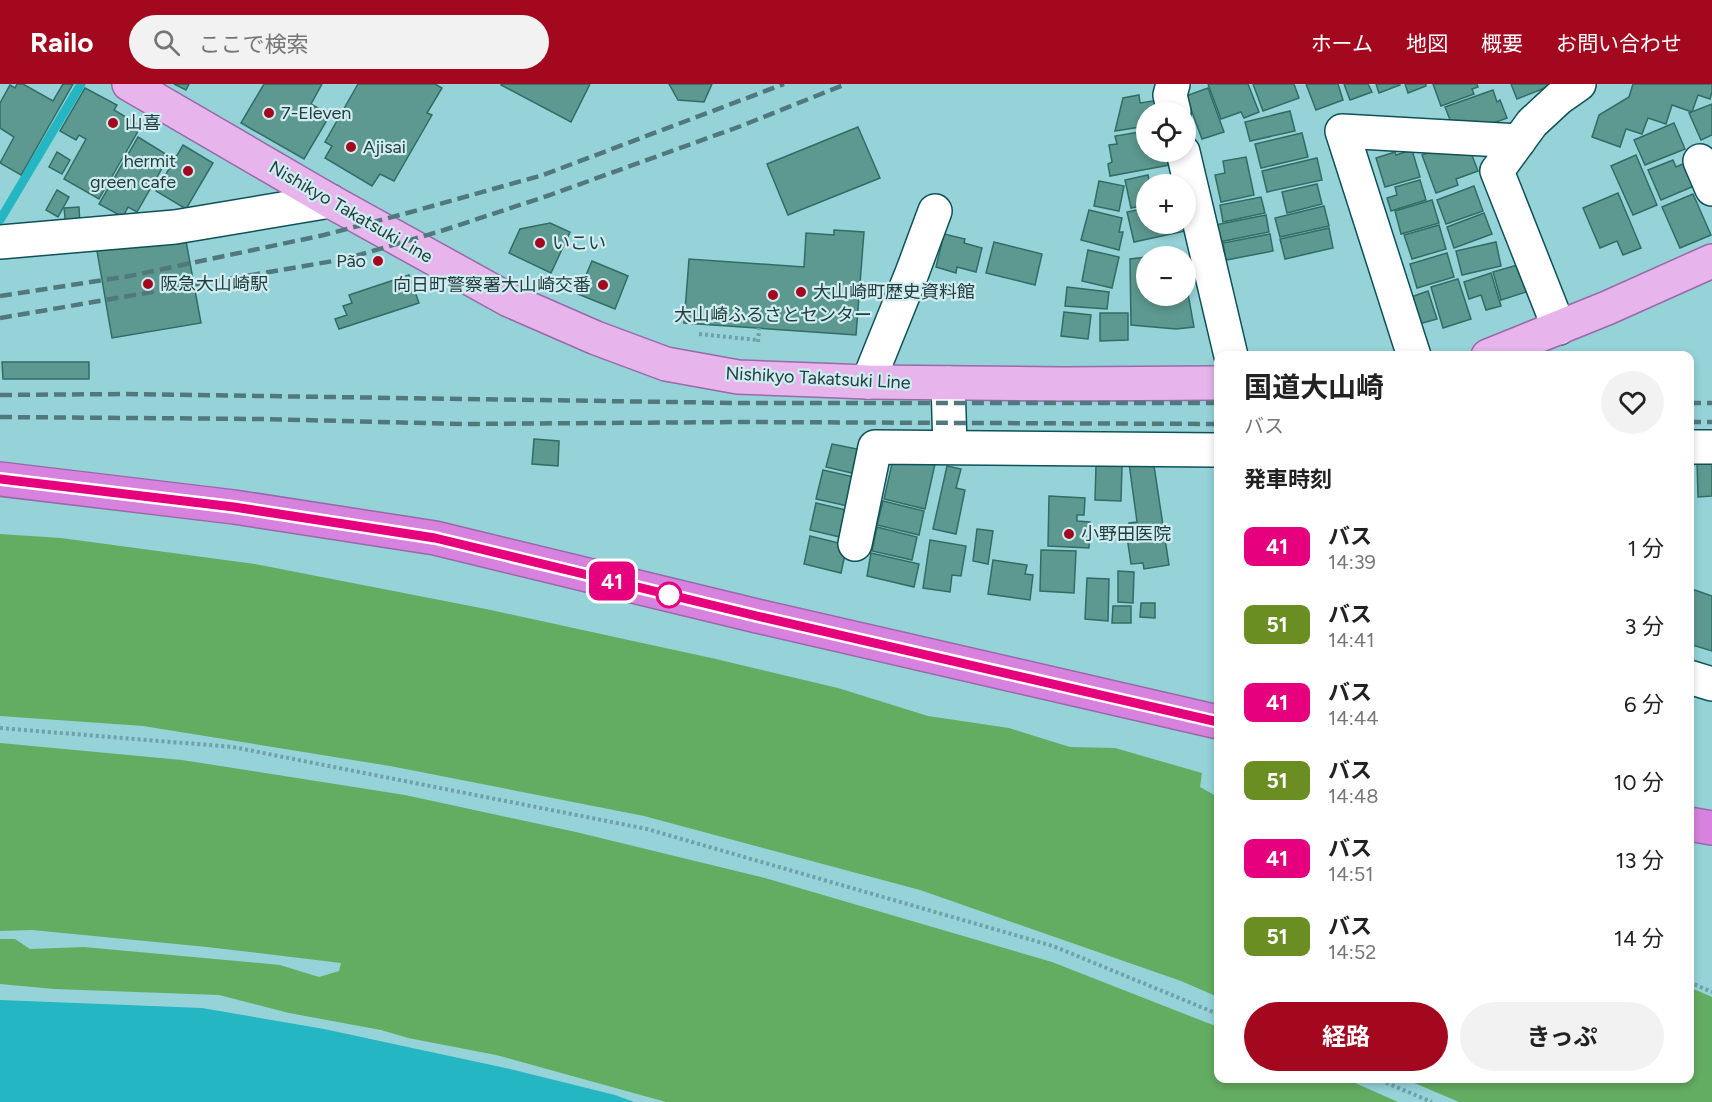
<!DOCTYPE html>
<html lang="ja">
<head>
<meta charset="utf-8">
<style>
  :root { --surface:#fff; --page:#f2f2f2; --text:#222; --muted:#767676; --accent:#a4081f }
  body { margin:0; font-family:Figtree,"Noto Sans JP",sans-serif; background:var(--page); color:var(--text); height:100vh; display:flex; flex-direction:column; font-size:22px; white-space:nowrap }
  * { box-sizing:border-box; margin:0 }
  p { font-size:20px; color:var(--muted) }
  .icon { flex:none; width:33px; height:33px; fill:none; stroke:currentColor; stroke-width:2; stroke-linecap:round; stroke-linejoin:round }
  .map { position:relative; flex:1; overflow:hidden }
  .sheet { position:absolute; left:1214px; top:267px; width:480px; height:732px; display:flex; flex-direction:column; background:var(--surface); border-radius:12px; box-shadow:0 3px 9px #0003 }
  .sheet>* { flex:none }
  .badge { padding:0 12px; border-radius:9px; font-size:21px; line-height:39px }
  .buttons { position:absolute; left:1136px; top:18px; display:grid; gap:12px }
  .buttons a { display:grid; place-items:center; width:60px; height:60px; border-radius:50%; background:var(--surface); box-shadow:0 3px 9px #0003; font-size:30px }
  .map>.badge { position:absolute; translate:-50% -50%; box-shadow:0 0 0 3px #fff }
  h2 { padding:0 30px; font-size:22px; line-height:54px }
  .round { display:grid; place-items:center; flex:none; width:63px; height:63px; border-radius:32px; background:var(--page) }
  .headline { display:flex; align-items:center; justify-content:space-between; height:102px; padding:0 30px }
  h1 { font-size:28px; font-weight:700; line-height:45px }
  .button { display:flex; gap:12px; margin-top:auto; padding:12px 30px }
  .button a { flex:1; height:69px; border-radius:36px; background:var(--accent); color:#fff; font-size:24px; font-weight:700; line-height:69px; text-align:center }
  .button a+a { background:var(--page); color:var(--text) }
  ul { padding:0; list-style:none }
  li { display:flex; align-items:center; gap:18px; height:78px; padding:0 30px }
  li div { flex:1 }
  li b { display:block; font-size:22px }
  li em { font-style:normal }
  li .badge { min-width:66px; font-weight:700; text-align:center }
  header { display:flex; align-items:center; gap:36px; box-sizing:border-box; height:84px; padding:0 30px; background:var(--accent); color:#fff }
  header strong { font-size:28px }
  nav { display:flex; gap:33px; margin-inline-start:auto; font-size:21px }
  .search { width:420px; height:54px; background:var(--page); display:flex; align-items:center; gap:15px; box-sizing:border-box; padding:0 21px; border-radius:33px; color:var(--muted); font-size:22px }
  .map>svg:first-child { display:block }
  .green { fill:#63ad62 }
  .water { fill:#24b6c2 }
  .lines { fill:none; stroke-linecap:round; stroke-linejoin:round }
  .stream { stroke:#24b6c2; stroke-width:9 }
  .building { fill:#5d9990; stroke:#316d65; stroke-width:1.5 }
  .minor-casing { stroke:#0d5257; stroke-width:36 }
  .major-casing { stroke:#986aa7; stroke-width:36 }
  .highway-casing { stroke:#986aa7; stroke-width:36 }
  .path { stroke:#6fa1a6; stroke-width:4; stroke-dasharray:3 3; stroke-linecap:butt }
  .minor { stroke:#fff; stroke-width:33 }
  .major { stroke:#e7b4ec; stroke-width:33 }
  .highway { stroke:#d782df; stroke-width:33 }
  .rail { stroke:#51797d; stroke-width:4.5; stroke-dasharray:12 6; stroke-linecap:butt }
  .line-casing { stroke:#fff; stroke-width:14 }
  .line { stroke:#e6007e; stroke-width:9 }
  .poi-dot { fill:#a4081f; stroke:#cfedf0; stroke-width:2 }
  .stop-dot { fill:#fff; stroke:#e6007e; stroke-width:3 }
  .labels { text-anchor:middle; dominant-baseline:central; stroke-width:4.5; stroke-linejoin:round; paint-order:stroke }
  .poi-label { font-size:18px; fill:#233d3f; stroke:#cfedf0; text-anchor:start }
  .street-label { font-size:18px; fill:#233d3f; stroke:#cfedf0 }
</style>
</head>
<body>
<header>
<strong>Railo</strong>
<div class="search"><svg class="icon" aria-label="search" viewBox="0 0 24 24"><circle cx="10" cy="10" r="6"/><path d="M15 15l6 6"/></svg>ここで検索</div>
<nav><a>ホーム</a><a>地図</a><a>概要</a><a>お問い合わせ</a></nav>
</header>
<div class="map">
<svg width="1712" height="1018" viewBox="0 0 1712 1018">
  <rect width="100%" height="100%" fill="#95d3d9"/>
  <g class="green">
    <path d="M0,450L61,454L255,480L486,525L716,575L838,604L928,632L1009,644L1070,663L1115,664L1202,689L1200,703L1218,713V913L1181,897L920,806L644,732L390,682L143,642L0,632Z"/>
    <path d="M0,659L182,676L405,711L576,748L765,794L1052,878L1218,943V994L1346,995L1398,1018H666L496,971L408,954L381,946L289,929L219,911L54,905L0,900V855H15L30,865L84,863L280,881L319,893L339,887L341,879L207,863L32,846L0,847Z"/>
    <path d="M1689,903L1712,913V1018H1459L1405,995L1689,994Z"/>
  </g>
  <path class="water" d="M0,916L202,924L324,945L510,985L615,1011L634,1018H0Z"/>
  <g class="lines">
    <path class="stream" d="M0,136L81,0"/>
  </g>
  <g class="building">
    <path d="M17,0H23L53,17L63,0H73L21,91L0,79L14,53L0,44V19L10,1L15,4Z"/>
    <path d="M174,0H189L186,6Z"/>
    <path d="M264,0H322L311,20L330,31L304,75L241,39Z"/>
    <path d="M358,0H435L442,4L427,29L432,31L394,97L380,90L372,102L325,74L332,62L325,58Z"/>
    <path d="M501,0H590L571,38L501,1Z"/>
    <path d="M669,0H712L704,18L678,16Z"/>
    <path d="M1208,0H1248L1259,28L1244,34L1241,28L1221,35Z"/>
    <path d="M1253,0H1294L1299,14L1263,27Z"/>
    <path d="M1306,0H1338L1343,16L1316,26Z"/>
    <path d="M1344,0H1368L1372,8L1350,16Z"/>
    <path d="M1376,0H1400V1L1379,9Z"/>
    <path d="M1405,0H1426V2L1408,9Z"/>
    <path d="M1433,0H1477L1478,3L1472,5L1474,10L1441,22Z"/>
    <path d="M1511,0H1555L1517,15Z"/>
    <path d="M1633,0H1712V8L1710,15L1698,11L1692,28L1672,21L1666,40L1648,34L1642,50L1626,45L1620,63L1592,53L1599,31L1629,13Z"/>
    <path d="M85,4L117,21L114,26L141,42L99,115L64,95L86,55L79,51L76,56L60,47Z"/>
    <path d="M1208,4L1224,48L1202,55L1186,12Z"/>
    <path d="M1493,6L1497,18L1500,16L1507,34L1488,41H1452L1445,23Z"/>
    <path d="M1139,11L1140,19L1159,16L1161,28H1146V42L1115,47L1123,14Z"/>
    <path d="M1712,20V51L1701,56L1689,29Z"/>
    <path d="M1290,27L1295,47L1250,57L1245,38Z"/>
    <path d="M1674,39L1685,65L1645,81L1634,56Z"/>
    <path d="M858,43L880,94L788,131L767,80Z"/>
    <path d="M1146,47V68H1167L1170,81L1110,92L1108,80L1112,78L1109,61L1117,60L1115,52Z"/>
    <path d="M1302,49L1308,73L1261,84L1255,60Z"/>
    <path d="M138,53L169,72L137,128L128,123L123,133L99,120Z"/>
    <path d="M183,61L213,79L186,125L156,107Z"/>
    <path d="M1468,61L1478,87L1456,95L1458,101L1436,109L1422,71L1444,63Z"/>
    <path d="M1412,66L1420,93L1385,103L1376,74L1395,68L1396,71Z"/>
    <path d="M57,68L70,76L62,90L49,83Z"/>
    <path d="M1636,71L1657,121L1633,131L1611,82Z"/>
    <path d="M1246,73L1254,111L1221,118L1215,91L1225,89L1223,77Z"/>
    <path d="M1317,74L1322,96L1267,108L1262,87Z"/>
    <path d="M1673,76L1676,83L1685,79L1694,102L1661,116L1648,86Z"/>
    <path d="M1148,91L1150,100H1146V121L1131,124L1125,96Z"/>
    <path d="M1420,96L1426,116L1391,127L1387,114L1397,111L1395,103Z"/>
    <path d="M1099,97L1124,102L1119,127L1094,122Z"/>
    <path d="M1317,100L1322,120L1287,129L1282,108Z"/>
    <path d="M1474,102L1483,127L1446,140L1437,116Z"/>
    <path d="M57,106L69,113L58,133L46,126Z"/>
    <path d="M1618,109L1641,164L1623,171L1617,157L1600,164L1583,124Z"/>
    <path d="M1693,110L1711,151L1680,164L1662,123Z"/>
    <path d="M1261,113L1265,129L1223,138L1220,121Z"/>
    <path d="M1432,116L1439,139L1401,150L1395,127Z"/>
    <path d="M1324,122L1329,142L1280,153L1275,134Z"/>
    <path d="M79,123L80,141L66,143L64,124Z"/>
    <path d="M1146,124V140H1183L1185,147L1134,158L1127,128Z"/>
    <path d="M1089,126L1122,134L1119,148H1123L1119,166L1081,156Z"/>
    <path d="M1484,129L1492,150L1454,164L1447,143Z"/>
    <path d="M1266,131L1269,148L1219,158L1215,141Z"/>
    <path d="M550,139L570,148L551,189L509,169L520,145Z"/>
    <path d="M1439,141L1446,165L1412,175L1404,151Z"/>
    <path d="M1329,144L1333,164L1285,175L1280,155Z"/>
    <path d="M184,146L201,239L112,254L96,161Z"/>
    <path d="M834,146L864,148L856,251L684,239L689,175L804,183L806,149L834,151Z"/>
    <path d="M944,150L965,155L964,159L982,164L976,188L957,183L956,189L936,183Z"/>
    <path d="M1270,150L1273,167L1226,176L1223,159Z"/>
    <path d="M994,158L1042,170L1035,201L986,189Z"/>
    <path d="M1496,158L1501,182L1462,191L1456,167Z"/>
    <path d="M1088,166L1119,173L1112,204L1082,197Z"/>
    <path d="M1180,169L1181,172H1152Z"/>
    <path d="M1447,169L1454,193L1417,204L1410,180Z"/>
    <path d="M1146,173V212H1185V193L1194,243L1176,245L1131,241L1130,175Z"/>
    <path d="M592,177L628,192L615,225L578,210Z"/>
    <path d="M1521,180L1529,207L1501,216L1493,188Z"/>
    <path d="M1491,189L1501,222L1486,226L1481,211L1469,215L1464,198Z"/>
    <path d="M409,191L419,219L339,245L335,235L347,231L343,222L352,219L349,211Z"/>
    <path d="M1458,195L1471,235L1443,244L1431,203Z"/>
    <path d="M1067,203L1109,208L1107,225L1065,222Z"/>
    <path d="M1428,207L1437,235L1419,240L1411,213Z"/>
    <path d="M1064,228L1091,231L1088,255L1061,252Z"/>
    <path d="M1100,229H1128V256L1100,257Z"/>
    <path d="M2,278H89V295H3Z"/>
    <path d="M534,355L559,357L558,382L532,380Z"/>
    <path d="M832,360L862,366L856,390L826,383Z"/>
    <path d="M894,371L935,380L925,425L884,415Z"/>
    <path d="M1153,375L1169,481L1144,485L1143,479L1131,480L1127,453L1130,452L1129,439L1137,438L1129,379Z"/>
    <path d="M1712,376V412L1698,413L1697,377Z"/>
    <path d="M1096,381L1122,382L1121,417L1095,416Z"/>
    <path d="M947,382L961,385L956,404L965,406L956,450L933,445Z"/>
    <path d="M823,386L854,393L848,422L816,415Z"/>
    <path d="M1049,412L1085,414L1084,431H1077V437L1090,438L1089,464L1048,462Z"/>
    <path d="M883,417L924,427L919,451L877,441Z"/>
    <path d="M816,419L850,427L844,454L810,446Z"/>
    <path d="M877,443L917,453L912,476L872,467Z"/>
    <path d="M977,445L993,447L988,480L973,477Z"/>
    <path d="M810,452L847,461L841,489L804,480Z"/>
    <path d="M930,456L966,462L961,492L952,491L950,508L923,504Z"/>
    <path d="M1041,466L1076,467L1074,509L1040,507Z"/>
    <path d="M871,469L919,480L914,503L867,492Z"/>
    <path d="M993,476L1027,481L1025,490L1033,491L1030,516L988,510Z"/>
    <path d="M1118,487L1134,488L1133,519L1118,518Z"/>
    <path d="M1087,494L1109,495L1108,537L1085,535Z"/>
    <path d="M1689,504L1712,512V567L1689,560Z"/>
    <path d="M1141,519H1155V534L1140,533Z"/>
    <path d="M1113,522H1131V539H1112Z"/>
  </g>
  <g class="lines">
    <g class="minor-casing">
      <g id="minor">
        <path d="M1173,0L1170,11L1174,28"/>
        <path d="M1183,68L1231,272"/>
        <path d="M1700,77L1712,105"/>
        <path d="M0,158L175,143L330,117"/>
        <path d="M1559,244L1497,87L1532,39L1559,14L1579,0"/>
        <path d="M1414,272L1342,47L1519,57"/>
        <path d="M868,298L912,189L935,127"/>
        <path d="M948,299L950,363"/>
        <path d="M1689,363H1712"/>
        <path d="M855,460L875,363L1218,366"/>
        <path d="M1689,593L1712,600"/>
      </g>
    </g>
    <g class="major-casing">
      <g id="major">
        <path d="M129,0L330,117L509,216L596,254L666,280L738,293L868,298L1061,300L1218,299"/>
        <path d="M1488,272L1607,224L1712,177"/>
      </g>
    </g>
    <g class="highway-casing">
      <g id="highway">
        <path d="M0,395L234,423L435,454L757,532L1218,638"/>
        <path d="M1689,740L1712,744"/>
      </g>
    </g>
    <g class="path">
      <path d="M699,250L758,256"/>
      <path d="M758,258L759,244"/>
      <path d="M0,644L233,663L647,745L1053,862L1218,930"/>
      <path d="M1689,898L1712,908"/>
      <path d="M1375,994L1432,1018"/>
    </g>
    <use href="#minor" class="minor"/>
    <use href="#major" class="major"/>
    <use href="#highway" class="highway"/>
    <g class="rail">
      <path d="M0,212L130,192L324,151L411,128L543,91L784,0"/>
      <path d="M0,234L345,175L441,147L550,111L741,42L846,0"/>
      <path d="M0,311L126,310L739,319H1218"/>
      <path d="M1689,319H1712"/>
      <path d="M0,333L262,335L463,340L739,338L1218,340"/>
      <path d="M1689,338H1712"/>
    </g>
  </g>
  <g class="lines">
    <g class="line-casing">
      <path id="line" d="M0,395L234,423L435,454L757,532L1218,638"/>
    </g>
    <use href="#line" class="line"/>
  </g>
  <g class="poi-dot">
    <circle cx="269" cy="29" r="6"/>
    <circle cx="113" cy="39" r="6"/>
    <circle cx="351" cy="63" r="6"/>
    <circle cx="188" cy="87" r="6"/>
    <circle cx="540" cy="159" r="6"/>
    <circle cx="378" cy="177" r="6"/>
    <circle cx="148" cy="200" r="6"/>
    <circle cx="603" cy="201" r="6"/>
    <circle cx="801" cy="208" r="6"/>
    <circle cx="773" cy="211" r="6"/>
    <circle cx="1069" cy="450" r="6"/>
  </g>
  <circle class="stop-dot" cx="669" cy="511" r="12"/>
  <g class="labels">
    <g class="poi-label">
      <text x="281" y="29">7-Eleven</text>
      <text x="125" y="39">山喜</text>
      <text x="363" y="63">Ajisai</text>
      <text x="176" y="77" text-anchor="end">hermit<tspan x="176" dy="21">green cafe</tspan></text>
      <text x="552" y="159">いこい</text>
      <text x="366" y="177" text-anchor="end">Pão</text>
      <text x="160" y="200">阪急大山崎駅</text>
      <text x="591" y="201" text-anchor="end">向日町警察署大山崎交番</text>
      <text x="813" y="208">大山崎町歴史資料館</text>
      <text x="773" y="231" text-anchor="middle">大山崎ふるさとセンター</text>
      <text x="1081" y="450">小野田医院</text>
    </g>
    <g class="street-label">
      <text transform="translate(351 128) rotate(30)">Nishikyo Takatsuki Line</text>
      <text transform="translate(818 294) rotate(3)">Nishikyo Takatsuki Line</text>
    </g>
  </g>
</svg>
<div class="buttons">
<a><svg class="icon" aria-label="locate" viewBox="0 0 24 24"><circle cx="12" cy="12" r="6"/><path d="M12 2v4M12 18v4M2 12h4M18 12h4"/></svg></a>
<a>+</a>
<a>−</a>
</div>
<b class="badge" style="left:612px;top:497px;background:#e6007e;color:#fff">41</b>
<section class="sheet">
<div class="headline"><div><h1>国道大山崎</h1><p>バス</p></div><a class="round"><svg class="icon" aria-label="heart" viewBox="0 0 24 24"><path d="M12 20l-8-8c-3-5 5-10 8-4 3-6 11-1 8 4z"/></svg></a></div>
<h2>発車時刻</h2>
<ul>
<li><span class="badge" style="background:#e6007e;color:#fff">41</span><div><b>バス</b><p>14:39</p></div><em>1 分</em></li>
<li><span class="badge" style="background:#6b8e23;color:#fff">51</span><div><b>バス</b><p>14:41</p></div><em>3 分</em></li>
<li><span class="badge" style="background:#e6007e;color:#fff">41</span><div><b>バス</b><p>14:44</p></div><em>6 分</em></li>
<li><span class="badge" style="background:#6b8e23;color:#fff">51</span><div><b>バス</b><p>14:48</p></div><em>10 分</em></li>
<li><span class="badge" style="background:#e6007e;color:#fff">41</span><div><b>バス</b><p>14:51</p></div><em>13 分</em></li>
<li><span class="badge" style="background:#6b8e23;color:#fff">51</span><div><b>バス</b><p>14:52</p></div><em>14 分</em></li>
</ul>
<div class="button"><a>経路</a><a>きっぷ</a></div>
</section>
</div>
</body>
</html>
